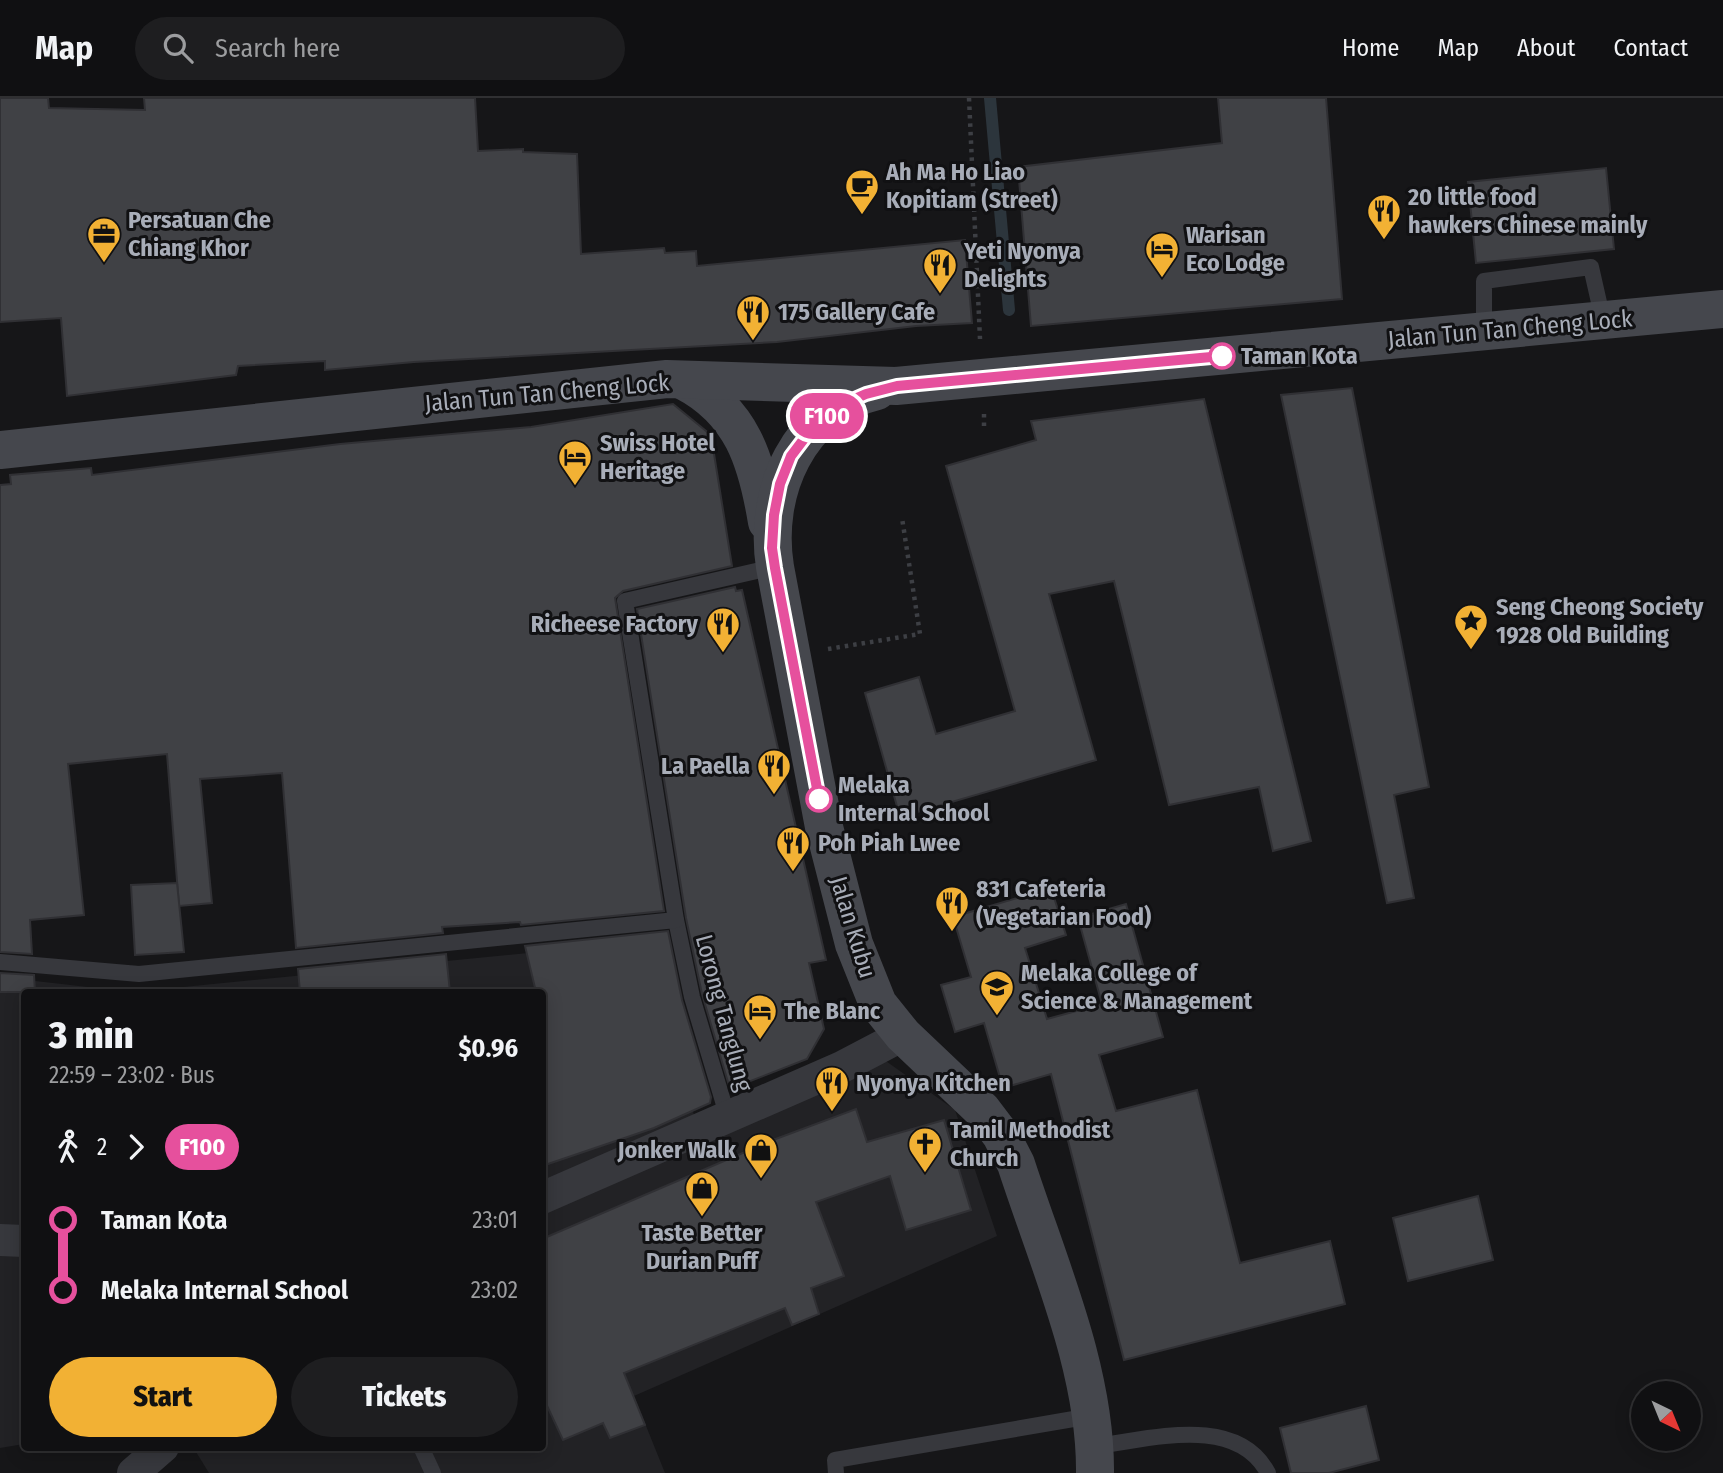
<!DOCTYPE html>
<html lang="en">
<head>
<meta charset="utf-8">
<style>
  :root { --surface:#101012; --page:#1e1e20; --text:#f1f3f6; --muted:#9c9d9f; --line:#303032; --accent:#f2b134 }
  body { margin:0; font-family:"Fira Sans Condensed",sans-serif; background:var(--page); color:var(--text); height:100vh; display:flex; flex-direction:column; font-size:26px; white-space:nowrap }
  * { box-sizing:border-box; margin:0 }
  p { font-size:23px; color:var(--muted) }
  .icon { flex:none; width:38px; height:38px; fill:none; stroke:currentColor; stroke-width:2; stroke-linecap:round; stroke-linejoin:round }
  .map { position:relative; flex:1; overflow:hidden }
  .drawer { position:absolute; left:21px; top:891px; width:525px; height:462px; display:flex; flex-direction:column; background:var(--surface); border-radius:7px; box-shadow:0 4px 18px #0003,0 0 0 2px var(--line) }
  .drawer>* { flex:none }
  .badge { padding:0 14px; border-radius:23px; font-size:24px; line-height:46px }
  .needle { width:46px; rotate:137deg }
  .fabs { position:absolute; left:1631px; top:1283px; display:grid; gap:14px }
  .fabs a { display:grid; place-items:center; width:70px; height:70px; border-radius:50%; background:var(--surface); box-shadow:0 4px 18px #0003,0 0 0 2px var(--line); font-size:35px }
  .map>.badge { position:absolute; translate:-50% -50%; box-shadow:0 0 0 4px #fff }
  .legs { display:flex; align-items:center; gap:10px; height:77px; padding:0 28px; font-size:23px }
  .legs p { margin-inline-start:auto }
  .headline { display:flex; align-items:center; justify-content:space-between; height:119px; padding:0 28px }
  h1 { font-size:38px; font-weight:800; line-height:52px }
  .button { display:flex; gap:14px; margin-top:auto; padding:14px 28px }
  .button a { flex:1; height:80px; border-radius:42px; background:var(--accent); color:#111; font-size:28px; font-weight:800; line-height:80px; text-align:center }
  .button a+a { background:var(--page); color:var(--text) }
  ul { padding:0 28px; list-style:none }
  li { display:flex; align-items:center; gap:24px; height:70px; font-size:26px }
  li i { display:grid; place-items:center; width:10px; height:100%; margin:0 9px; background:currentColor }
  li i::after { content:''; width:18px; height:18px; margin:-9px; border:5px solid; border-radius:50%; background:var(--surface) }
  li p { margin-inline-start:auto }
  li:first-child i { background:linear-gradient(#0000 50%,currentColor 0) }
  li:last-child i { background:linear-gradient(currentColor 50%,#0000 0) }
  header { display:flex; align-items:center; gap:42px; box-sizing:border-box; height:98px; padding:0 35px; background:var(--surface); border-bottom:2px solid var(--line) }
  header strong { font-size:33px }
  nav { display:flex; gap:38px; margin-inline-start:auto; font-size:24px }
  .search { width:490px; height:63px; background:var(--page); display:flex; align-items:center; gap:18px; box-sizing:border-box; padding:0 24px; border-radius:38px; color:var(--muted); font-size:26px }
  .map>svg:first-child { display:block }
  .built { fill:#222225 }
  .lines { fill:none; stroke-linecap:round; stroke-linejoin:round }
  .stream { stroke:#2c353c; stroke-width:12 }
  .building { fill:#404145; stroke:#303034; stroke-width:2 }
  .path { stroke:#3d3f44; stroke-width:4.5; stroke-dasharray:3.5 5; stroke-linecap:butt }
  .lane { stroke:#37383d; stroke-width:16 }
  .street { stroke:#37383d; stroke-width:32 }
  .secondary { stroke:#45474d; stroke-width:38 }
  .line-1-casing { stroke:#fff; stroke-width:16 }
  .line-1 { stroke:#e6509d; stroke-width:10 }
  .stop-1-dot { fill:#fff; stroke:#e6509d; stroke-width:3.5 }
  .labels { text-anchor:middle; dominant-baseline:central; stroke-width:6; stroke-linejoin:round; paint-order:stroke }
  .poi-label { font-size:24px; font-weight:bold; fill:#a8adb8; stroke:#111113; text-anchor:start }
  .street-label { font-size:24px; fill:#a8adb8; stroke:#111113 }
  .stop-label { font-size:24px; font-weight:bold; fill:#a8adb8; stroke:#111113; text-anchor:start }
</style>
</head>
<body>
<header>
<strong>Map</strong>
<div class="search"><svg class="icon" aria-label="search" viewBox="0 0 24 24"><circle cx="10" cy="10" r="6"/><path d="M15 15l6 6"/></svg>Search here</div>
<nav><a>Home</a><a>Map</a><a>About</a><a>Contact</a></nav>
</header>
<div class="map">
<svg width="1723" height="1375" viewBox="0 0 1723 1375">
  <rect width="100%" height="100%" fill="#161618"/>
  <g class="built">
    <path d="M649,843L696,1025L859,944L955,1012L997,1138L634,1298L665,1375H209L193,1349H542V894H133Z"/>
    <path d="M0,879L132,894H24V1346L0,1350Z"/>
  </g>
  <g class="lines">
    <path class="stream" d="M990,0L1009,212"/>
  </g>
  <g class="building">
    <path d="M0,0H48L49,10L145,12L144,0H475L478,53L523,51V54L577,56L581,156L664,150L665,155L696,153L697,168L965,142L972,225L916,228L777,244L414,264L325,272V263L238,268L236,277L67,298L61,220L0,224Z"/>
    <path d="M1218,0H1326L1342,201L1031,228L1018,69L1222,45Z"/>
    <path d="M1606,70L1614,151L1476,165L1468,84Z"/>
    <path d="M1352,290L1429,689L1394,697L1414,800L1387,805L1281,297Z"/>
    <path d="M1204,301L1311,743L1273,753L1259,689L1169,707L1114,483L1049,496L1096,662L900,719L865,595L919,579L936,636L1015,613L946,368L1036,342L1031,323Z"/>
    <path d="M673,306L711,337L732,468L623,493L615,500L664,813L521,827L520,824L442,829L443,835L296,850L282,675L200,681L212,805L179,808L167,656L68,666L84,817L30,822L32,856L0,854V387L11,386L10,377L91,370L92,377L340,346L531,329Z"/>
    <path d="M735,489L736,493L742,492L826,862L809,865L824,931L807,961L730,991L702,896L686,820L637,511Z"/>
    <path d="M177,785L184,854L135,857L131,787Z"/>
    <path d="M1051,790L1066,837L1025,850L1047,921L1102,906L1078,820L1126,806L1163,939L1099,957L1116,1013L1197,992L1240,1165L1330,1143L1345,1206L1124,1262L1051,976L1003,990L984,925L955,934L941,887L971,879L953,819Z"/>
    <path d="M668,833L682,902L711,999L710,1005L654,1030L542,1068V894H536L525,848Z"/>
    <path d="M446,856L450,894H300L298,871Z"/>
    <path d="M0,875L34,877L35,894H0Z"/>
    <path d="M856,1011L867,1044L944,1022L971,1112L906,1132L890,1078L816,1104L844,1178L811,1190L819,1216L792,1227L785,1210L624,1275L645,1327L610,1340L603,1325L563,1342L542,1297V1141L773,1042Z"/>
    <path d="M1478,1098L1493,1162L1408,1183L1393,1120Z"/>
    <path d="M1366,1308L1379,1362L1329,1375H1291L1280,1330Z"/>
  </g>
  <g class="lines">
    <g class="path">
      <path d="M969,0L980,241"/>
      <path d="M984,316V330"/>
      <path d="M828,551L920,536L902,420"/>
    </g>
    <g class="lane">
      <path d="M1484,234V183L1591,169L1603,222"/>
      <path d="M676,822L692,899L728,1020"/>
      <path d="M0,864L139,876L676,822L625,503L774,469"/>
      <path d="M1095,1348C1149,1342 1236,1315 1268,1375"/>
      <path d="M421,1349L433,1375"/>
      <path d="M836,1375L835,1362L1091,1318"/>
    </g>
    <g class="street">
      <path d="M542,1100L842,969L903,937"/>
      <path d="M0,1142L24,1143"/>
      <path d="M133,1375L163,1349"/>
    </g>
    <g class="secondary">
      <path d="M684,283C742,313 757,363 767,424"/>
      <path d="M877,293C798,312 763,394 775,469L824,729L854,846L878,906L903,937L982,1012L1001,1037L1016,1066C1048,1165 1096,1271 1095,1375"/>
      <path d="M0,352L667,281L896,288L1723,211"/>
    </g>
  </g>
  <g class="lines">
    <g class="line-1-casing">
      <path id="line-1" d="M819,701L775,470L772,450L774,417L780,386L791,358L810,333L836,309L866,296L897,288L1222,258"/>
    </g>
    <use href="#line-1" class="line-1"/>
  </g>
  <defs>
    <g id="cafe-pin" transform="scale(1.75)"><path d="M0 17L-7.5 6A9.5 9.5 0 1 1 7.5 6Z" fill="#f2b134" stroke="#111113"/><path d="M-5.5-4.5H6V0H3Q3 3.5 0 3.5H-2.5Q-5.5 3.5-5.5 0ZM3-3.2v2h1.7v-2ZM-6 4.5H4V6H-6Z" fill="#111"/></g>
    <g id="restaurant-pin" transform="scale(1.75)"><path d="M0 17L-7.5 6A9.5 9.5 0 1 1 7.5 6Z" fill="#f2b134" stroke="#111113"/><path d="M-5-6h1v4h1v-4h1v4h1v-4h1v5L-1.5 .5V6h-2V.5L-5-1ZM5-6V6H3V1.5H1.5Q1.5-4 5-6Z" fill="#111"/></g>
    <g id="office-pin" transform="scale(1.75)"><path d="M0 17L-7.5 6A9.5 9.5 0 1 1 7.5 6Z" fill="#f2b134" stroke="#111113"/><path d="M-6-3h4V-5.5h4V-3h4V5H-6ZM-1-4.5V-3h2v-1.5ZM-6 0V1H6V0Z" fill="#111"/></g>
    <g id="hotel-pin" transform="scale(1.75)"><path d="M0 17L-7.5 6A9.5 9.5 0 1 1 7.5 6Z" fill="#f2b134" stroke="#111113"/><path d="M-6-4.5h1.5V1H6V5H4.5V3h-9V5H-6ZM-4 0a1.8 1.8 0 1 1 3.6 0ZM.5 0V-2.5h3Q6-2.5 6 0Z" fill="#111"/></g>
    <g id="sight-pin" transform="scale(1.75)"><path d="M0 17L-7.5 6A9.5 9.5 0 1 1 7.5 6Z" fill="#f2b134" stroke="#111113"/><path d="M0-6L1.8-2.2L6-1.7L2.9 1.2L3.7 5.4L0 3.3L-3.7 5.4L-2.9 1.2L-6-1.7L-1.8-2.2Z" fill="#111"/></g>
    <g id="university-pin" transform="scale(1.75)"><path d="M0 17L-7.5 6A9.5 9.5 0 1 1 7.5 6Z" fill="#f2b134" stroke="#111113"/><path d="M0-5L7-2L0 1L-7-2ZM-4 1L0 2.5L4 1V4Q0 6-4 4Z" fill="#111"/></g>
    <g id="church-pin" transform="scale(1.75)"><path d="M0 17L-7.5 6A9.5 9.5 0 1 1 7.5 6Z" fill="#f2b134" stroke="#111113"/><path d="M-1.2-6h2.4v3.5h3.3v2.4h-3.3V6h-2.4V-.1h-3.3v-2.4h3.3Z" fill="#111"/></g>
    <g id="shop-pin" transform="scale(1.75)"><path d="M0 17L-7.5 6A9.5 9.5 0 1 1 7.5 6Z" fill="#f2b134" stroke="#111113"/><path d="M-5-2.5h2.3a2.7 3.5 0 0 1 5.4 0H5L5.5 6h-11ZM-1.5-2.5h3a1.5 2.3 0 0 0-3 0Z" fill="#111"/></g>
  </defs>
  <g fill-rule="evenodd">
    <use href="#cafe-pin" x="862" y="88"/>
    <use href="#restaurant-pin" x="1384" y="113"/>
    <use href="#office-pin" x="104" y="136"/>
    <use href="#hotel-pin" x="1162" y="151"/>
    <use href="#restaurant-pin" x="940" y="167"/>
    <use href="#restaurant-pin" x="753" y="214"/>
    <use href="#hotel-pin" x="575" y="359"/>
    <use href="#sight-pin" x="1471" y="523"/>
    <use href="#restaurant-pin" x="723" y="526"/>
    <use href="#restaurant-pin" x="774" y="668"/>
    <use href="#restaurant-pin" x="793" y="745"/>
    <use href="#restaurant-pin" x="952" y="805"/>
    <use href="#university-pin" x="997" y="889"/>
    <use href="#hotel-pin" x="760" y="913"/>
    <use href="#restaurant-pin" x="832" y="985"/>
    <use href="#church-pin" x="925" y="1046"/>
    <use href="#shop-pin" x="761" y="1052"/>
    <use href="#shop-pin" x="702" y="1090"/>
  </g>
  <g class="stop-1-dot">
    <circle cx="1222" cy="258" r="12"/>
    <circle cx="819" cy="701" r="12"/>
  </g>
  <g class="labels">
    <g class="poi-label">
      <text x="886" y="74">Ah Ma Ho Liao<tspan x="886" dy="28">Kopitiam (Street)</tspan></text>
      <text x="1408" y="99">20 little food<tspan x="1408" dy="28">hawkers Chinese mainly</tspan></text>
      <text x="128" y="122">Persatuan Che<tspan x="128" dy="28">Chiang Khor</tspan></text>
      <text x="1186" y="137">Warisan<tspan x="1186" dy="28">Eco Lodge</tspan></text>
      <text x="964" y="153">Yeti Nyonya<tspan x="964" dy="28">Delights</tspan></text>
      <text x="778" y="214">175 Gallery Cafe</text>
      <text x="600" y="345">Swiss Hotel<tspan x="600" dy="28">Heritage</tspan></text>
      <text x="1496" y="509">Seng Cheong Society<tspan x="1496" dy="28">1928 Old Building</tspan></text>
      <text x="698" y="526" text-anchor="end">Richeese Factory</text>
      <text x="750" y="668" text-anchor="end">La Paella</text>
      <text x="818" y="745">Poh Piah Lwee</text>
      <text x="976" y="791">831 Cafeteria<tspan x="976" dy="28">(Vegetarian Food)</tspan></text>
      <text x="1021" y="875">Melaka College of<tspan x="1021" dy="28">Science &amp; Management</tspan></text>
      <text x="784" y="913">The Blanc</text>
      <text x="856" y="985">Nyonya Kitchen</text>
      <text x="950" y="1032">Tamil Methodist<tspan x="950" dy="28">Church</tspan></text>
      <text x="736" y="1052" text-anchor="end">Jonker Walk</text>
      <text x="702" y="1135" text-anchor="middle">Taste Better<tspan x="702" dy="28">Durian Puff</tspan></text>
    </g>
    <g class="street-label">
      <text transform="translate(1510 231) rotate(-5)">Jalan Tun Tan Cheng Lock</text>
      <text transform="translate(547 295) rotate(-5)">Jalan Tun Tan Cheng Lock</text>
      <text transform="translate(853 829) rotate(73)">Jalan Kubu</text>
      <text transform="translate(724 915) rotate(75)">Lorong Tanglung</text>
    </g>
    <g class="stop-label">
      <text x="1241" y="258">Taman Kota</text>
      <text x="838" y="687">Melaka<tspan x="838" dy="28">Internal School</tspan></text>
    </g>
  </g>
</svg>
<div class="fabs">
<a><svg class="needle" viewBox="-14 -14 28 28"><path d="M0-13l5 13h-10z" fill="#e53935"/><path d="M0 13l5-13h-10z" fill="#9c9d9f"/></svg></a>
</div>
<b class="badge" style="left:827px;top:318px;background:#e6509d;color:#fff">F100</b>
<section class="drawer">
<div class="headline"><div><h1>3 min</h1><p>22:59 – 23:02 · Bus</p></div><b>$0.96</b></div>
<div class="legs"><svg class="icon" aria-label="walk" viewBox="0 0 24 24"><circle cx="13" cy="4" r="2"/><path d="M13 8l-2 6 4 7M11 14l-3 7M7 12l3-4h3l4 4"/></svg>2<svg class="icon" aria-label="forward" viewBox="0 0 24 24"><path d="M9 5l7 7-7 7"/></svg><b class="badge" style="background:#e6509d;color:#fff">F100</b></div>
<ul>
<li><i style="color:#e6509d"></i><b>Taman Kota</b><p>23:01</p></li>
<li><i style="color:#e6509d"></i><b>Melaka Internal School</b><p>23:02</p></li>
</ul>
<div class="button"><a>Start</a><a>Tickets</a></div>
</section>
</div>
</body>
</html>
